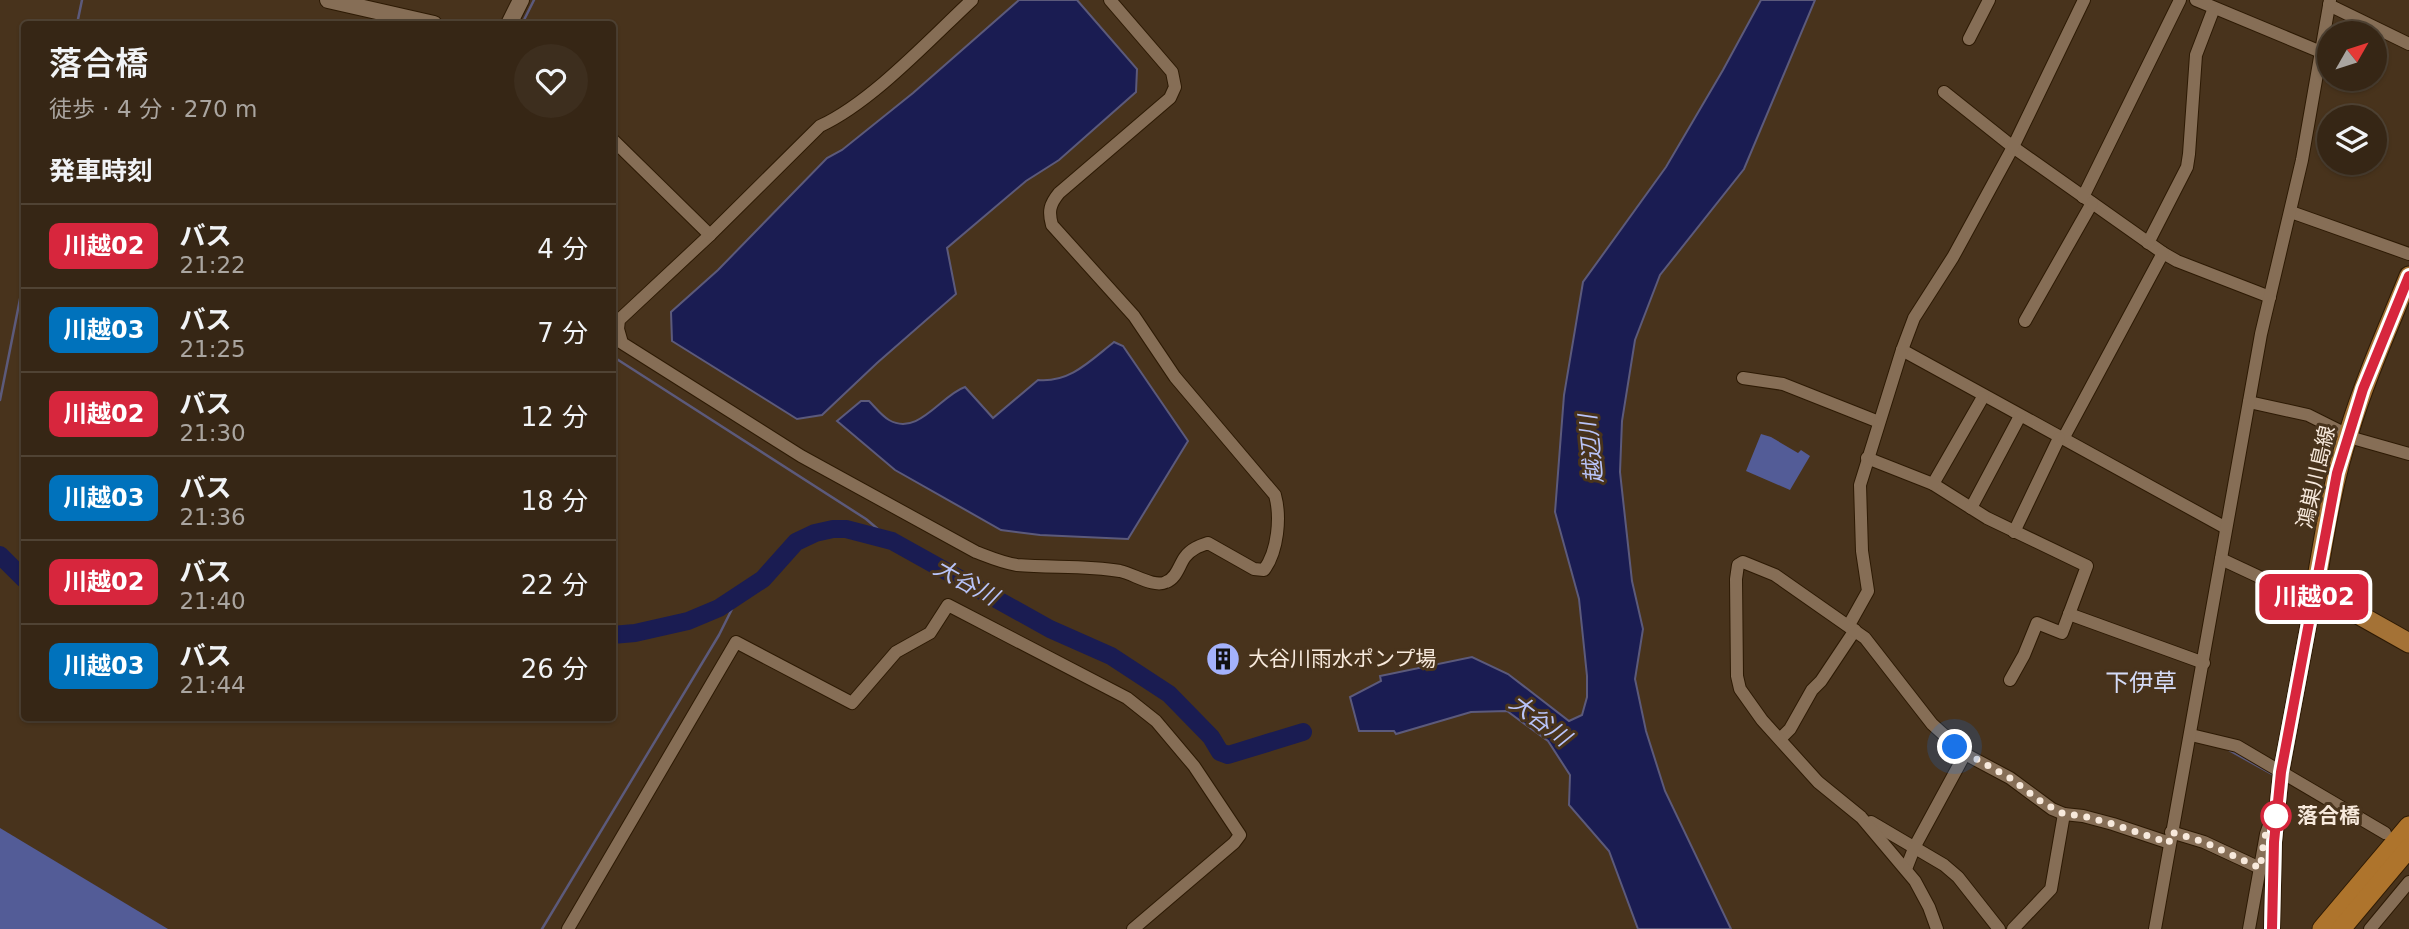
<!DOCTYPE html>
<html lang="ja">
<head>
<meta charset="utf-8">
<style>
  :root { --surface:#362615; --page:#3d2e1e; --text:#f1f3f6; --muted:#aaa5a0; --line:#504334 }
  body { margin:0; font-family:"DejaVu Sans","Noto Sans JP",sans-serif; background:var(--page); color:var(--text); height:100vh; display:flex; flex-direction:column; font-size:26px; white-space:nowrap }
  * { box-sizing:border-box; margin:0 }
  p { font-size:23px; color:var(--muted) }
  .icon { flex:none; width:38px; height:38px; fill:none; stroke:currentColor; stroke-width:2; stroke-linecap:round; stroke-linejoin:round }
  .map { position:relative; flex:1; overflow:hidden }
  .details { position:absolute; left:21px; top:21px; width:595px; height:700px; display:flex; flex-direction:column; background:var(--surface); border-radius:7px; box-shadow:0 2px 5px #0004,0 0 0 2px var(--line) }
  .details>* { flex:none }
  .badge { padding:0 14px; border-radius:10px; font-size:24px; line-height:46px }
  .needle { width:46px; rotate:51deg }
  .fabs { position:absolute; left:2317px; top:21px; display:grid; gap:14px }
  .fabs a { display:grid; place-items:center; width:70px; height:70px; border-radius:50%; background:var(--surface); box-shadow:0 2px 5px #0004,0 0 0 2px var(--line); font-size:35px }
  .you { position:absolute; width:35px; height:35px; margin:-18px; border:5px solid #fff; border-radius:50%; background:#1a73e8; box-shadow:0 0 0 10px #1a73e833 }
  .map>.badge { position:absolute; translate:-50% -50%; box-shadow:0 0 0 4px #fff }
  h2 { padding:0 28px; font-size:26px; line-height:63px }
  .round { display:grid; place-items:center; flex:none; width:74px; height:74px; border-radius:37px; background:var(--page) }
  .overview { display:flex; align-items:center; justify-content:space-between; height:119px; padding:0 28px }
  h1 { font-size:33px; font-weight:600; line-height:52px }
  ul { padding:0; list-style:none }
  li { display:flex; align-items:center; gap:21px; height:84px; padding:0 28px; border-top:2px solid var(--line) }
  li div { flex:1 }
  li b { display:block; font-size:26px }
  li em { font-style:normal }
  li .badge { min-width:77px; font-weight:700; text-align:center }
  .map>svg:first-child { display:block }
  .green { fill:#535c97 }
  .water { fill:#1a1c52; stroke:#5c5a7b; stroke-width:2 }
  .lines { fill:none; stroke-linecap:round; stroke-linejoin:round }
  .stream { stroke:#5c5a7b; stroke-width:2.5 }
  .river { stroke:#1a1c52; stroke-width:18 }
  .minor-casing { stroke:#2d1a04; stroke-width:14 }
  .tertiary-casing { stroke:#2d1a04; stroke-width:18 }
  .primary-casing { stroke:#2d1a04; stroke-width:21 }
  .trunk-casing { stroke:#2d1a04; stroke-width:21 }
  .minor { stroke:#866e56; stroke-width:12 }
  .tertiary { stroke:#866e56; stroke-width:16 }
  .primary { stroke:#a47236; stroke-width:19 }
  .trunk { stroke:#ae742c; stroke-width:19 }
  .line-casing { stroke:#fff; stroke-width:16 }
  .line { stroke:#d7263d; stroke-width:10 }
  .walk { stroke:#f7e9dc; stroke-width:7; stroke-dasharray:0 12.6 }
  .stop-dot { fill:#fff; stroke:#d7263d; stroke-width:3.5 }
  .labels { text-anchor:middle; dominant-baseline:central; stroke-width:6; stroke-linejoin:round; paint-order:stroke }
  .street-label { font-size:21px; fill:#f7e9dc; stroke:#48331c }
  .poi-label { font-size:21px; fill:#f7e9dc; stroke:#48331c; text-anchor:start }
  .stop-label { font-size:21px; font-weight:bold; fill:#f7e9dc; stroke:#48331c; text-anchor:start }
  .water-label { font-size:23px; font-style:italic; fill:#b9c4f9; stroke:#48331c }
  .quarter-label { font-size:24px; fill:#d4dbf7; stroke:#48331c }
</style>
</head>
<body>
<div class="map">
<svg width="2409" height="929" viewBox="0 0 2409 929">
  <rect width="100%" height="100%" fill="#48331c"/>
  <g class="green">
    <path d="M1761,434L1771,437L1798,453L1801,450L1810,456L1790,490L1746,471Z"/>
    <path d="M0,828L168,929H0Z"/>
  </g>
  <g class="water">
    <path d="M1019,0H1077L1137,69L1136,92L1059,160L1026,181L947,248L956,294L877,363L822,415L797,419L672,341L671,312L718,270L827,158L842,150L913,93Z"/>
    <path d="M1761,0H1815L1744,169L1660,275L1635,340L1622,421L1620,472L1632,581L1643,629L1635,679L1646,731L1665,791L1731,929H1638L1609,851L1569,805L1570,775L1548,741L1507,711L1471,712L1396,734L1394,731H1359L1350,697L1381,681L1380,676L1472,657L1508,674L1569,721L1582,715L1587,697V676L1579,599L1555,512L1564,395L1583,282L1666,167L1723,70Z"/>
    <path d="M1114,342L1123,346L1188,441L1128,539L1040,535L1001,530L895,470L837,421L861,401H869C875,407 882,416 889,420C918,437 941,395 965,387L993,418L1038,380C1070,383 1091,360 1114,342Z"/>
  </g>
  <g class="lines">
    <g class="stream">
      <path d="M77,24L82,0"/>
      <path d="M522,24L534,0"/>
      <path d="M612,356L866,519L892,541"/>
      <path d="M0,400L24,279"/>
      <path d="M2227,749L2272,774"/>
      <path d="M542,929L719,635L738,597"/>
    </g>
    <g class="river">
      <path d="M0,555L24,579"/>
      <path d="M612,635L635,633L688,621L719,608L763,579L796,542L815,533L833,529H846L892,541L1050,629L1111,656L1169,694L1211,737L1220,752L1228,755L1303,732"/>
    </g>
    <g class="minor-casing">
      <g id="minor">
        <path d="M972,0C929,40 872,102 820,126L710,235L619,320L618,329L622,343L801,456L976,552C989,557 1003,563 1017,565C1052,568 1086,565 1120,571C1134,574 1154,588 1166,582C1177,578 1179,565 1185,557C1191,549 1199,546 1208,543L1254,569L1264,570C1278,551 1281,517 1275,495L1175,377L1134,316L1052,225C1048,211 1050,204 1059,193L1170,98L1175,87L1172,72L1110,0"/>
        <path d="M2196,0L2321,52"/>
        <path d="M2329,5L2409,44"/>
        <path d="M1969,39L1989,0"/>
        <path d="M1944,92L2013,147L2163,253L2177,261L2270,297"/>
        <path d="M612,139L710,235"/>
        <path d="M2083,197L2180,0"/>
        <path d="M2291,212L2409,254"/>
        <path d="M2148,243L2187,167L2189,154L2196,55L2214,8"/>
        <path d="M2025,321L2092,203"/>
        <path d="M1902,350L2226,528"/>
        <path d="M1743,378L1783,384L1879,422"/>
        <path d="M2249,402L2308,415L2356,439L2409,454"/>
        <path d="M2063,439L2163,253"/>
        <path d="M1867,458L1933,484L1987,518L2087,566L2062,633L2037,623L2024,655L2010,680"/>
        <path d="M1933,484L1983,397"/>
        <path d="M1971,508L2020,416"/>
        <path d="M2014,532L2059,438"/>
        <path d="M2221,559L2313,602"/>
        <path d="M2069,614L2204,663"/>
        <path d="M1849,625L1868,591L1862,551L1860,485L1902,350L1914,318L1953,257L2013,147L2084,0"/>
        <path d="M2191,735L2237,746L2385,833"/>
        <path d="M1780,739L1790,729L1812,690L1821,681L1855,630"/>
        <path d="M1871,822L1944,865L1958,877L1999,929"/>
        <path d="M2171,832L2204,842L2260,868"/>
        <path d="M1906,869L1915,846L1965,754"/>
        <path d="M568,929L736,642L852,703L896,652L930,633L948,605L1127,698L1156,721L1194,766L1240,835L1234,843L1133,929"/>
        <path d="M1937,929L1929,907L1915,881L1861,817L1818,782L1762,720L1740,689L1737,676L1736,579L1738,565L1743,562L1775,575L1865,638L1932,724L1965,754L2010,778L2052,809L2064,814L2083,816L2113,824L2170,843"/>
        <path d="M2013,929L2051,889L2064,814"/>
        <path d="M2155,929L2261,334L2302,160L2330,0"/>
        <path d="M2249,929L2266,834L2272,817"/>
        <path d="M2370,929L2409,882"/>
      </g>
    </g>
    <g class="tertiary-casing">
      <g id="tertiary">
        <path d="M328,0L434,24"/>
        <path d="M509,24L521,0"/>
        <path d="M2272,929L2274,842L2281,773L2315,590"/>
      </g>
    </g>
    <g class="primary-casing">
      <path id="primary" d="M2409,276C2388,328 2365,379 2349,432C2332,483 2324,537 2315,590L2409,643"/>
    </g>
    <g class="trunk-casing">
      <g id="trunk">
        <path d="M2322,929L2409,826"/>
        <path d="M2341,929L2409,848"/>
      </g>
    </g>
    <use href="#minor" class="minor"/>
    <use href="#tertiary" class="tertiary"/>
    <use href="#primary" class="primary"/>
    <use href="#trunk" class="trunk"/>
  </g>
  <g class="lines">
    <g class="line-casing">
      <path id="line" d="M2272,929L2274,842L2281,772L2337,473L2363,389L2409,276"/>
    </g>
    <use href="#line" class="line"/>
    <path class="walk" d="M1955,747L2010,778L2043,803L2064,814L2083,816L2113,824L2169,843L2171,832L2204,842L2260,868C2263,852 2263,827 2276,816"/>
  </g>
  <defs>
    <g id="building-disc" transform="scale(1.75)"><circle r="9.5" fill="#a4b2fc" stroke="#48331c"/><path d="M-4-6H4V6H1V3H-1V6H-4ZM-2.5-4.3h1.7v1.8h-1.7ZM.8-4.3h1.7v1.8H.8ZM-2.5-1h1.7V.8h-1.7ZM.8-1h1.7V.8H.8Z" fill="#111"/></g>
  </defs>
  <g fill-rule="evenodd">
    <use href="#building-disc" x="1223" y="659"/>
  </g>
  <circle class="stop-dot" cx="2276" cy="816" r="14"/>
  <g class="labels">
    <g class="street-label">
      <text transform="translate(2316 477) rotate(-77)">鴻巣川島線</text>
    </g>
    <g class="poi-label">
      <text x="1248" y="659">大谷川雨水ポンプ場</text>
    </g>
    <g class="stop-label">
      <text x="2297" y="816">落合橋</text>
    </g>
    <g class="water-label">
      <text transform="translate(1591 449) rotate(-96)">越辺川</text>
      <text transform="translate(966 582) rotate(29)">大谷川</text>
      <text transform="translate(1540 720) rotate(37)">大谷川</text>
    </g>
    <g class="quarter-label">
      <text x="2141" y="683">下伊草</text>
    </g>
  </g>
</svg>
<div class="fabs">
<a><svg class="needle" viewBox="-14 -14 28 28"><path d="M0-13l5 13h-10z" fill="#e53935"/><path d="M0 13l5-13h-10z" fill="#aaa5a0"/></svg></a>
<a><svg class="icon" aria-label="layers" viewBox="0 0 24 24"><path d="M12 4l9 5-9 5-9-5zM3 14l9 5 9-5"/></svg></a>
</div>
<div class="you" style="left:1955px;top:747px"></div>
<b class="badge" style="left:2314px;top:597px;background:#d7263d;color:#fff">川越02</b>
<section class="details">
<div class="overview"><div><h1>落合橋</h1><p>徒歩 · 4 分 · 270 m</p></div><a class="round"><svg class="icon" aria-label="heart" viewBox="0 0 24 24"><path d="M12 20l-8-8c-3-5 5-10 8-4 3-6 11-1 8 4z"/></svg></a></div>
<h2>発車時刻</h2>
<ul>
<li><span class="badge" style="background:#d7263d;color:#fff">川越02</span><div><b>バス</b><p>21:22</p></div><em>4 分</em></li>
<li><span class="badge" style="background:#0072bc;color:#fff">川越03</span><div><b>バス</b><p>21:25</p></div><em>7 分</em></li>
<li><span class="badge" style="background:#d7263d;color:#fff">川越02</span><div><b>バス</b><p>21:30</p></div><em>12 分</em></li>
<li><span class="badge" style="background:#0072bc;color:#fff">川越03</span><div><b>バス</b><p>21:36</p></div><em>18 分</em></li>
<li><span class="badge" style="background:#d7263d;color:#fff">川越02</span><div><b>バス</b><p>21:40</p></div><em>22 分</em></li>
<li><span class="badge" style="background:#0072bc;color:#fff">川越03</span><div><b>バス</b><p>21:44</p></div><em>26 分</em></li>
</ul>
</section>
</div>
</body>
</html>
